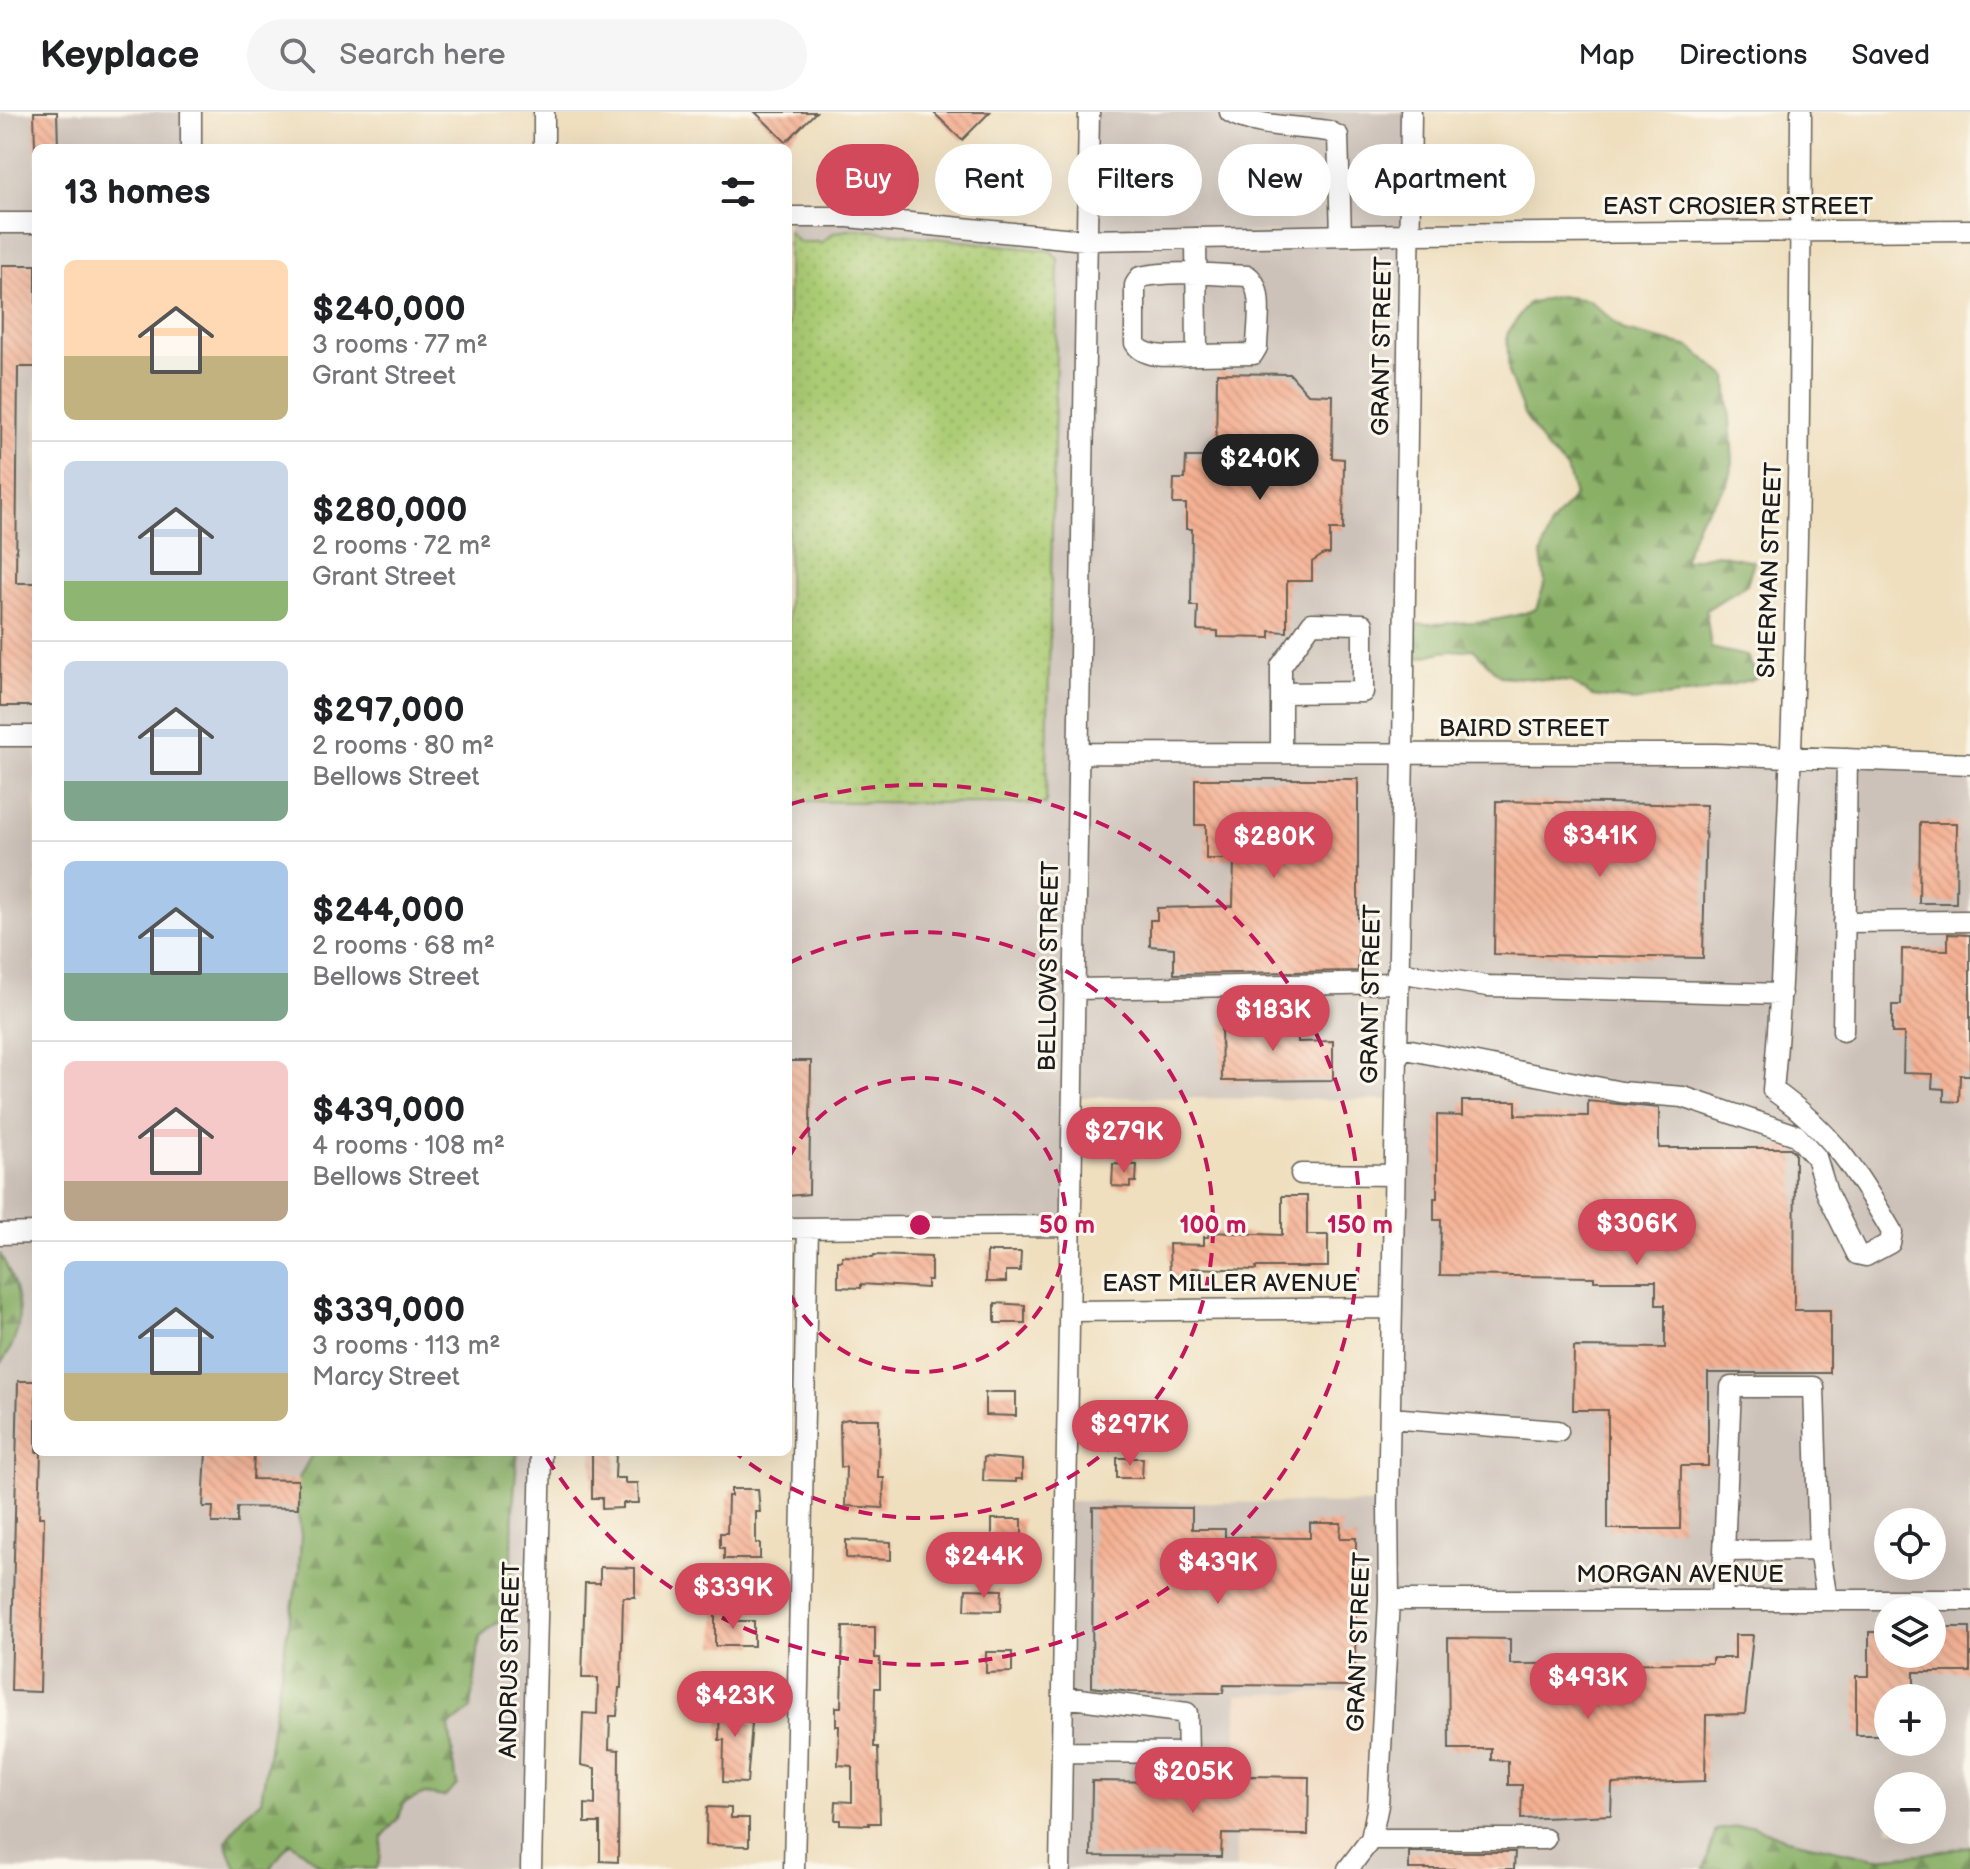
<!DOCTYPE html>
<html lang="en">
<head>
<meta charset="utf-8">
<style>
	body { margin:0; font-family:"Balsamiq Sans",sans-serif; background:#f6f6f6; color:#202124; height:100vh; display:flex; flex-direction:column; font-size:30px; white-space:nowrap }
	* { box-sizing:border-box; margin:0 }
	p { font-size:26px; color:#757577 }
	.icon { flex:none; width:44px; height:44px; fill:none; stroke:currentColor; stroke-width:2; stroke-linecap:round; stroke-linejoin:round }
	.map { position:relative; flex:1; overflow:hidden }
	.sheet { position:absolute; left:32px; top:32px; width:760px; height:1312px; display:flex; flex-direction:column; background:#fff; border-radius:12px; box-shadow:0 8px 32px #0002 }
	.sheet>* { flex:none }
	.guide { position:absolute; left:816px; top:32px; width:760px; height:72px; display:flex; gap:16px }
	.tools { position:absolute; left:1874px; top:1396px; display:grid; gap:16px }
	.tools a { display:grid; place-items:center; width:72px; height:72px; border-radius:50%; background:#fff; box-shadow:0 8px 32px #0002; font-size:40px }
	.price { position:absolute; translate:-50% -68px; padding:0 18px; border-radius:28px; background:#d1495b; color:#fff; font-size:26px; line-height:52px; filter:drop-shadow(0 2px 4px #0008) }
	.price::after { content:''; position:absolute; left:50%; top:48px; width:24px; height:18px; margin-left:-12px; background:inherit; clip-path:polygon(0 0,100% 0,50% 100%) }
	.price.selected { background:#222; color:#fff }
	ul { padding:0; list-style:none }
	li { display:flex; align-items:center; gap:24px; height:200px; padding:0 32px }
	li+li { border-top:2px solid #e0e0e0 }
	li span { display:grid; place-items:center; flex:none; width:224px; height:160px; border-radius:12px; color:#555 }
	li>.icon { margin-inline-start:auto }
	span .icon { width:96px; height:96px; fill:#fffc; stroke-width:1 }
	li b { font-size:34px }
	h2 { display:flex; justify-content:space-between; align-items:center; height:96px; padding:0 32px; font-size:34px }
	.chip { padding:0 28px; border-radius:36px; background:#fff; box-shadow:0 8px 32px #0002; font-size:28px; line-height:72px }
	.chip.selected { background:#d1495b; color:#fff }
	header { display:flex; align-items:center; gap:48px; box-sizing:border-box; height:112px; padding:0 40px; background:#fff; border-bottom:2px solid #e0e0e0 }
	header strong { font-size:38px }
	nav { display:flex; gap:44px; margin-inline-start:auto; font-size:28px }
	.search { width:560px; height:72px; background:#f6f6f6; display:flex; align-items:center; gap:20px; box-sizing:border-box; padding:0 28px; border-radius:44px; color:#757577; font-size:30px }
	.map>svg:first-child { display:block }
</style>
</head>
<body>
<header>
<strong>Keyplace</strong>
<div class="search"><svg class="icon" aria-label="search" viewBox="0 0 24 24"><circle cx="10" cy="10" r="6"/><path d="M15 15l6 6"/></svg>Search here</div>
<nav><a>Map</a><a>Directions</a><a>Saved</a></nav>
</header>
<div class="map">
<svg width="1970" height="1757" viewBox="0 0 1970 1757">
	<defs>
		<pattern id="grass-dots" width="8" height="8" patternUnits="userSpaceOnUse" patternTransform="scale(2)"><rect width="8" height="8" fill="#accc74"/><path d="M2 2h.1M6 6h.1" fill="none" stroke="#93af64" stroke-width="1.8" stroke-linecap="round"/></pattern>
		<pattern id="forest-firs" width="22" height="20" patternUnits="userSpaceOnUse" patternTransform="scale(2)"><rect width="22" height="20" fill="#89b066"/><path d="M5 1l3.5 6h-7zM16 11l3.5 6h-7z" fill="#6f8e53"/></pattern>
		<pattern id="building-back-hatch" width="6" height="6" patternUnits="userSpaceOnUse" patternTransform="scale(2)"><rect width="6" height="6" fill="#f4b093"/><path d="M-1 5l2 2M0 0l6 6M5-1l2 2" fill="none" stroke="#d1977e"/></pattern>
	</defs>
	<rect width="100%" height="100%" fill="#fbf7ec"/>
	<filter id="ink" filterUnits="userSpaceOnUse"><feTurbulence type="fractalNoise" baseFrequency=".0125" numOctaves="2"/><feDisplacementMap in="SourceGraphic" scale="16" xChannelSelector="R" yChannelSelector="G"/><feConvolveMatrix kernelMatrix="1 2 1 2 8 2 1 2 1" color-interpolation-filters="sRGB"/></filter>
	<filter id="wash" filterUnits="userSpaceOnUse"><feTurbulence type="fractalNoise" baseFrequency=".006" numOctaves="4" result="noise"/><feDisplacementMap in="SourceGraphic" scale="32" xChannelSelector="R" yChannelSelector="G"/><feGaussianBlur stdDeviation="1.8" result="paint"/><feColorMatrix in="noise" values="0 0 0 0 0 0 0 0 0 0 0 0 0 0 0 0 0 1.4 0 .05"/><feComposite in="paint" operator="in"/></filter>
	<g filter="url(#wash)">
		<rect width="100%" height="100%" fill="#efdfbf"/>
		<!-- built -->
		<path fill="#efd6bc" d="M 1384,1578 L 1378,1693 L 1348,1757 L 1236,1757 L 1237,1583 Z"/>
		<!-- industrial -->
		<path fill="#cdc2b9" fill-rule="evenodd" d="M 0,0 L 191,0 L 191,36 L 36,36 L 36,1340 L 541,1340 L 531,1757 L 0,1757 Z
			M 1092,0 L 1408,0 L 1408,118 L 1090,123 Z
			M 788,105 L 1000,121 L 1410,122 L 1403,641 L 1970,652 L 1970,1757 L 1348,1757 L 1371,1727 L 1384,1578 L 1237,1583 L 1236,1757 L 1060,1757 L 1066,1389 L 1388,1392 L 1395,988 L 1074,985 L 1070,1114 L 788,1116 ZM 1888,1410 L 1932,1410 L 1932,1454 L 1888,1454 ZM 1888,1498 L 1932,1498 L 1932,1542 L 1888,1542 ZM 1888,1586 L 1932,1586 L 1932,1630 L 1888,1630 ZM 1888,1674 L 1932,1674 L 1932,1718 L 1888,1718 Z"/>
		<!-- grass -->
		<path fill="url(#grass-dots)" stroke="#647448" stroke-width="2" d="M 857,117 L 1051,139 L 1058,147 L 1046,692 L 788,689 L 788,119 L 798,130 L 822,130 L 835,120 Z"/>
		<!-- forest -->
		<path fill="url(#forest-firs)" stroke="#526641" stroke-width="2" d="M 1559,184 L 1589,188 L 1625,219 L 1690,235 L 1727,265 L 1733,350 L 1727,373 L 1699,408 L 1683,449 L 1717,442 L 1754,449 L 1747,472 L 1706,498 L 1711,536 L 1747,544 L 1758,566 L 1702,580 L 1633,589 L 1592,584 L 1571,570 L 1500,564 L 1473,537 L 1442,540 L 1415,547 L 1418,512 C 1458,511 1498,512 1536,497 L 1545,470 L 1541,443 L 1551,412 L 1575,384 L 1567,357 L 1545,335 L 1524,302 L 1509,263 L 1507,222 L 1528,191 Z
			M 0,1142 C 21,1178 29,1217 0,1252 Z
			M 313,1340 L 518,1340 C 512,1392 510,1445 515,1497 L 480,1524 L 471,1597 L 449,1614 L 457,1673 L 445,1685 L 425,1682 L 405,1690 L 397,1708 L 382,1725 L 380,1749 L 376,1757 L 325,1757 L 290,1730 L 270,1757 L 236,1757 L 226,1730 L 245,1702 L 261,1689 L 287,1521 L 299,1460 L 301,1423 L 297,1396 L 298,1368 Z
			M 1752,1713 L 1782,1726 L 1875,1746 L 1922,1742 L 1970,1734 L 1970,1757 L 1704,1757 L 1716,1718 Z"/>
		<g id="blocks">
			<!-- building -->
			<path fill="url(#building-back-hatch)" d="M 34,0 L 57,0 L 58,36 L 35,36 Z
				M 755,0 L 816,0 L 786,30 Z
				M 933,0 L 990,0 L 962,28 Z
				M 2,153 L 36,153 L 36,255 L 18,255 L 16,471 L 36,471 L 36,594 L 0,594 Z
				M 1217,261 L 1290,262 L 1308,282 L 1333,283 L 1332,346 L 1344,347 L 1343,418 L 1330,418 L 1330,442 L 1324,442 L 1312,450 L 1312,469 L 1287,469 L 1287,520 L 1270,519 L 1270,526 L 1218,525 L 1218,519 L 1197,518 L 1198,494 L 1191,494 L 1192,417 L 1186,417 L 1186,392 L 1173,392 L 1174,367 L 1185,367 L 1186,345 L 1216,345 Z
				M 1195,667 L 1358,667 L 1358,859 L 1174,862 L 1174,836 L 1150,834 L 1150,808 L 1157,808 L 1157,796 L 1233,794 L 1234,747 L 1206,747 L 1206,713 L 1195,713 Z
				M 1496,689 L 1706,693 L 1703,846 L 1494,842 Z
				M 1920,711 L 1957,711 L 1956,791 L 1919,791 Z
				M 1948,822 L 1970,823 L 1970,963 L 1960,963 L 1959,990 L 1944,989 L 1944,977 L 1932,976 L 1933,962 L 1903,961 L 1904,921 L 1892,921 L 1892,893 L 1901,893 L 1902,837 L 1948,838 Z
				M 1297,909 L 1298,930 L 1333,929 L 1333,968 L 1222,969 L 1221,910 Z
				M 788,949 L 811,949 L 809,1082 L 788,1084 Z
				M 1462,989 L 1516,989 L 1516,1003 L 1588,1004 L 1588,989 L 1659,996 L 1659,1036 L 1790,1036 L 1795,1041 L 1794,1198 L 1830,1198 L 1830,1261 L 1708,1261 L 1708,1354 L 1681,1354 L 1680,1417 L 1608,1417 L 1608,1298 L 1573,1298 L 1574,1235 L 1665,1236 L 1665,1193 L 1656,1193 L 1656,1169 L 1594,1169 L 1594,1165 L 1440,1163 L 1441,1108 L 1434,1108 L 1434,1086 L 1437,1086 L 1437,1003 L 1462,1004 Z
				M 1113,1052 L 1137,1053 L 1136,1070 L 1130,1070 L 1130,1075 L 1112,1074 Z
				M 1282,1084 L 1307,1084 L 1307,1123 L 1328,1123 L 1328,1155 L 1256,1155 L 1256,1158 L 1192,1156 L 1190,1166 L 1170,1165 L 1169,1132 L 1204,1133 L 1204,1125 L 1208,1125 L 1209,1120 L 1282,1123 Z
				M 987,1140 L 1021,1140 L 1020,1159 L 1006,1159 L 1006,1170 L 986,1170 Z
				M 874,1143 L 931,1145 L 931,1168 L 927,1168 L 927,1176 L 861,1172 L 861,1176 L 838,1175 L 838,1149 L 842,1149 L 842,1144 L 873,1145 Z
				M 995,1191 L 1025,1193 L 1025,1211 L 995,1211 Z
				M 18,1269 L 36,1269 L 36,1340 L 41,1340 L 39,1405 L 44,1405 L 40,1580 L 11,1579 Z
				M 993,1280 L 1016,1280 L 1016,1304 L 985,1303 L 985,1281 Z
				M 848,1307 L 879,1307 L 878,1366 L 884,1366 L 883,1396 L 845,1394 L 846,1355 L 841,1355 L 840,1309 Z
				M 206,1340 L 254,1340 L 253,1367 L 298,1368 L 298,1396 L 237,1395 L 237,1411 L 212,1411 L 213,1395 L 203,1395 Z
				M 592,1340 L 616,1340 L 615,1366 L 625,1366 L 625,1371 L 638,1371 L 639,1391 L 623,1391 L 623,1396 L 602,1397 L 602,1386 L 592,1386 Z
				M 984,1345 L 1022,1348 L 1022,1367 L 1016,1367 L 1016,1370 L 983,1369 Z
				M 1117,1346 L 1143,1346 L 1142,1366 L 1117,1366 Z
				M 731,1377 L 758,1377 L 760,1400 L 756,1400 L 756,1431 L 760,1431 L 760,1447 L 724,1447 L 724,1436 L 720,1436 L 720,1421 L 727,1421 L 728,1384 L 731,1384 Z
				M 1093,1395 L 1192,1396 L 1192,1417 L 1225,1417 L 1225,1425 L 1310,1426 L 1310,1411 L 1341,1411 L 1340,1426 L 1356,1426 L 1355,1574 L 1224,1573 L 1223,1581 L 1130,1580 L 1092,1575 Z
				M 992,1407 L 1022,1407 L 1022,1430 L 1015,1430 L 1015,1441 L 992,1441 Z
				M 846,1428 L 891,1430 L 891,1448 L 846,1446 Z
				M 600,1455 L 635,1456 L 635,1485 L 623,1485 L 621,1576 L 619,1576 L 617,1604 L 610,1604 L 609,1637 L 619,1638 L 618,1750 L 600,1749 L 600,1711 L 585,1711 L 585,1692 L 595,1693 L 595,1656 L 581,1653 L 583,1601 L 597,1602 L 598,1566 L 582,1566 L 585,1471 L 600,1471 Z
				M 966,1477 L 1002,1478 L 1001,1499 L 965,1498 Z
				M 715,1500 L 738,1500 L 738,1509 L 754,1509 L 754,1534 L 715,1534 Z
				M 843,1515 L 875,1515 L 875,1546 L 880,1546 L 880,1576 L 875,1576 L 874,1635 L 878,1635 L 880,1711 L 869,1711 L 869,1713 L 840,1712 L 840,1708 L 835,1708 L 836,1689 L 852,1690 L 852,1654 L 838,1653 L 839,1614 L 836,1614 L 836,1595 L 841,1595 Z
				M 1939,1515 L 1970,1515 L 1970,1560 L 1914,1560 L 1914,1586 L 1888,1586 L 1888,1623 L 1856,1623 L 1856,1564 L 1869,1564 L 1869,1520 L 1888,1520 L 1888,1542 L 1939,1542 Z
				M 1735,1523 L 1753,1523 L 1745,1602 L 1706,1603 L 1705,1669 L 1612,1672 L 1611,1703 L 1521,1707 L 1522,1673 L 1508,1673 L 1508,1649 L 1491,1648 L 1491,1637 L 1449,1637 L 1448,1526 L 1510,1527 L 1510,1552 L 1712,1551 L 1712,1546 L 1735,1546 Z
				M 986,1540 L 1012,1540 L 1012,1560 L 986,1561 Z
				M 720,1587 L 750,1588 L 749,1611 L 752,1611 L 747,1671 L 723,1670 L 724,1628 L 719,1628 Z
				M 1246,1664 L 1309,1665 L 1308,1723 L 1222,1722 L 1221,1745 L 1091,1744 L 1092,1669 L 1246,1671 Z
				M 707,1695 L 731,1696 L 731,1706 L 749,1706 L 749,1734 L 706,1733 Z
				M 1409,1740 L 1515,1740 L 1514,1757 L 1409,1757 Z"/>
		</g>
	</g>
	<g filter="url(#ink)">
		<use href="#blocks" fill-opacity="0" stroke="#666055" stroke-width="2"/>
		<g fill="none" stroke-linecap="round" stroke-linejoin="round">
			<!-- minor casing -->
			<g stroke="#666055" stroke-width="23">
				<path id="minor" d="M 1230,0 C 1250,14 1302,15 1328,19 L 1338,24 L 1341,123
					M 191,36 L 191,0
					M 544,36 L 544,0
					M 788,105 L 848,105 L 1085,128 L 1410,122 L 1970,118
					M 0,111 L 36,111
					M 1196,126 L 1197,243 C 1179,243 1145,249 1135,231 L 1135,173 L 1140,165 C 1174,158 1214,163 1248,164 C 1265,177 1257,215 1257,235 L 1253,242 L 1197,243
					M 0,624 L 36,624
					M 1078,641 L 1716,642 L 1970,652
					M 1281,641 L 1281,554 L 1312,511 L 1363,512 L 1363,580 L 1281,581
					M 1844,810 L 1970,809
					M 1397,860 L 1488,874 L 1781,882
					M 1075,877 L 1397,871
					M 1843,919 L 1847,647
					M 1396,935 L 1621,980 L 1683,985 L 1796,1023 L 1816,1045 L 1827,1081 L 1857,1142 L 1866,1144 L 1890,1131 L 1892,1120 C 1856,1058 1833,1021 1773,978 C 1782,888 1784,797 1788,707 C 1799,471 1800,236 1801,0
					M 1301,1062 L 1394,1063
					M 788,1116 L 1070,1114
					M 0,1122 L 36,1121
					M 1070,1199 L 1392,1196
					M 1390,1306 L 1558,1319
					M 1724,1439 L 1819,1438
					M 1389,1488 L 1970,1488
					M 1722,1488 L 1731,1275 L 1814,1275 L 1819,1438 L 1827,1488
					M 1062,1640 L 1188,1641 L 1187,1601 L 1064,1585
					M 1371,1727 L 1545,1727
					M 531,1757 L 541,1340
					M 794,1757 L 808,1116
					M 1060,1757 L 1089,0
					M 1348,1757 L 1371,1727 L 1378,1693 L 1389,1488 L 1388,1393 L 1403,641 L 1411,0"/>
			</g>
			<!-- minor -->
			<use href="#minor" stroke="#fff" stroke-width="20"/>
		</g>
	</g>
	<!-- distance rings -->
	<g fill="none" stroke="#c2185b" stroke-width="4" stroke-dasharray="14 10">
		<path d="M788 1047A147 147 0 1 1 788 1179"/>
		<path d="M789 851A293 293 0 1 1 736 1341"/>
		<path d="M791 692A440 440 0 1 1 545 1343"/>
	</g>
	<g text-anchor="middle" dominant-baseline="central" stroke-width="6" stroke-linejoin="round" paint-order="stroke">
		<!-- street labels -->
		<g font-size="24" fill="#1c1c1c" stroke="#fbf7ec">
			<text x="1738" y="94">EAST CROSIER STREET</text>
			<text transform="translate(1382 234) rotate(-89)">GRANT STREET</text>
			<text transform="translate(1770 458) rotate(-88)">SHERMAN STREET</text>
			<text x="1524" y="616">BAIRD STREET</text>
			<text transform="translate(1049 854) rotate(-89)">BELLOWS STREET</text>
			<text transform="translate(1371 882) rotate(-89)">GRANT STREET</text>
			<text x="1230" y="1171">EAST MILLER AVENUE</text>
			<text x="1680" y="1462">MORGAN AVENUE</text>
			<text transform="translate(1359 1530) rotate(-88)">GRANT STREET</text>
			<text transform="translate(510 1548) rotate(-89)">ANDRUS STREET</text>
		</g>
	</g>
	<circle cx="920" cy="1113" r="12" fill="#c2185b" stroke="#fbf7ec" stroke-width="4"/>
	<g font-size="24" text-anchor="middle" font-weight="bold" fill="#c2185b" stroke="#fbf7ec" stroke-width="6" stroke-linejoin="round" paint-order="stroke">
		<text x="1067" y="1121">50 m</text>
		<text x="1213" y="1121">100 m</text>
		<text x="1360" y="1121">150 m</text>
	</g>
</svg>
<div class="tools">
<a><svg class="icon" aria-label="locate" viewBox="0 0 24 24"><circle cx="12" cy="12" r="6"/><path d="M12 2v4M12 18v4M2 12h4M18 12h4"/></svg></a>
<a><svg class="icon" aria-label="layers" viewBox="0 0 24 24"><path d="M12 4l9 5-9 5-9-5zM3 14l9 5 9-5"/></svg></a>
<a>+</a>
<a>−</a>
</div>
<b class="price selected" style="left:1260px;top:390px">$240K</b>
<b class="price" style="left:1600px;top:767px">$341K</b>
<b class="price" style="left:1274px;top:768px">$280K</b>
<b class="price" style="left:1273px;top:941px">$183K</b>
<b class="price" style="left:1124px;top:1063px">$279K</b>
<b class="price" style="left:1637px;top:1155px">$306K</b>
<b class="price" style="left:1130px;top:1356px">$297K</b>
<b class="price" style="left:984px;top:1488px">$244K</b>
<b class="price" style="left:1218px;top:1494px">$439K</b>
<b class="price" style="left:733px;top:1519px">$339K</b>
<b class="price" style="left:1588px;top:1609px">$493K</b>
<b class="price" style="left:735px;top:1627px">$423K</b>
<b class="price" style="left:1193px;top:1703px">$205K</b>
<div class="guide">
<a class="chip selected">Buy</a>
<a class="chip">Rent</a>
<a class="chip">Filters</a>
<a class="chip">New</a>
<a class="chip">Apartment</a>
</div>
<section class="sheet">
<h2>13 homes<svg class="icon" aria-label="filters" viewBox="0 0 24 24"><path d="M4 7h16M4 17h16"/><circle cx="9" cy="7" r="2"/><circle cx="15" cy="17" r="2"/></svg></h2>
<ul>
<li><span style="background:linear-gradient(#ffd9b3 60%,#c2b280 0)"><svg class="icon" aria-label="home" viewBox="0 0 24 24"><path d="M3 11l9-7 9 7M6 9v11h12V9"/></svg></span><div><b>$240,000</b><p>3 rooms · 77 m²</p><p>Grant Street</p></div></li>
<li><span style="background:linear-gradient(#c9d6e8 75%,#8fb573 0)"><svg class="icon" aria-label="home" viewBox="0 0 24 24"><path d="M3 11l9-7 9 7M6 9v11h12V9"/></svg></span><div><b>$280,000</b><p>2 rooms · 72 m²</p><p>Grant Street</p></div></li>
<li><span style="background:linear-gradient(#c9d6e8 75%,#7fa58c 0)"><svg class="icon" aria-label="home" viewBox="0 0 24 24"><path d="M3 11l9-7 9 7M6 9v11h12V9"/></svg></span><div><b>$297,000</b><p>2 rooms · 80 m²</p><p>Bellows Street</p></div></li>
<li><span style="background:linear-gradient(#a9c7e8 70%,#7fa58c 0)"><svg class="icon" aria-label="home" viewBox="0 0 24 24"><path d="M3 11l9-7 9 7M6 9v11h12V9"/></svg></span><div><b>$244,000</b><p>2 rooms · 68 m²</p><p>Bellows Street</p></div></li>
<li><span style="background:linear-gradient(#f6c9c9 75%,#b9a48a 0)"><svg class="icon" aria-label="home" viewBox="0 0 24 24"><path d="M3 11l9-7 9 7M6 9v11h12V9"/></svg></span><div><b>$439,000</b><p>4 rooms · 108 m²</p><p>Bellows Street</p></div></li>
<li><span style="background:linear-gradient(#a9c7e8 70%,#c2b280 0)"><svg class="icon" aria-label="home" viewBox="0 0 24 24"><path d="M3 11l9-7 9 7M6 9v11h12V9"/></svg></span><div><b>$339,000</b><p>3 rooms · 113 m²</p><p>Marcy Street</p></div></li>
</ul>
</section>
</div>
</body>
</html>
